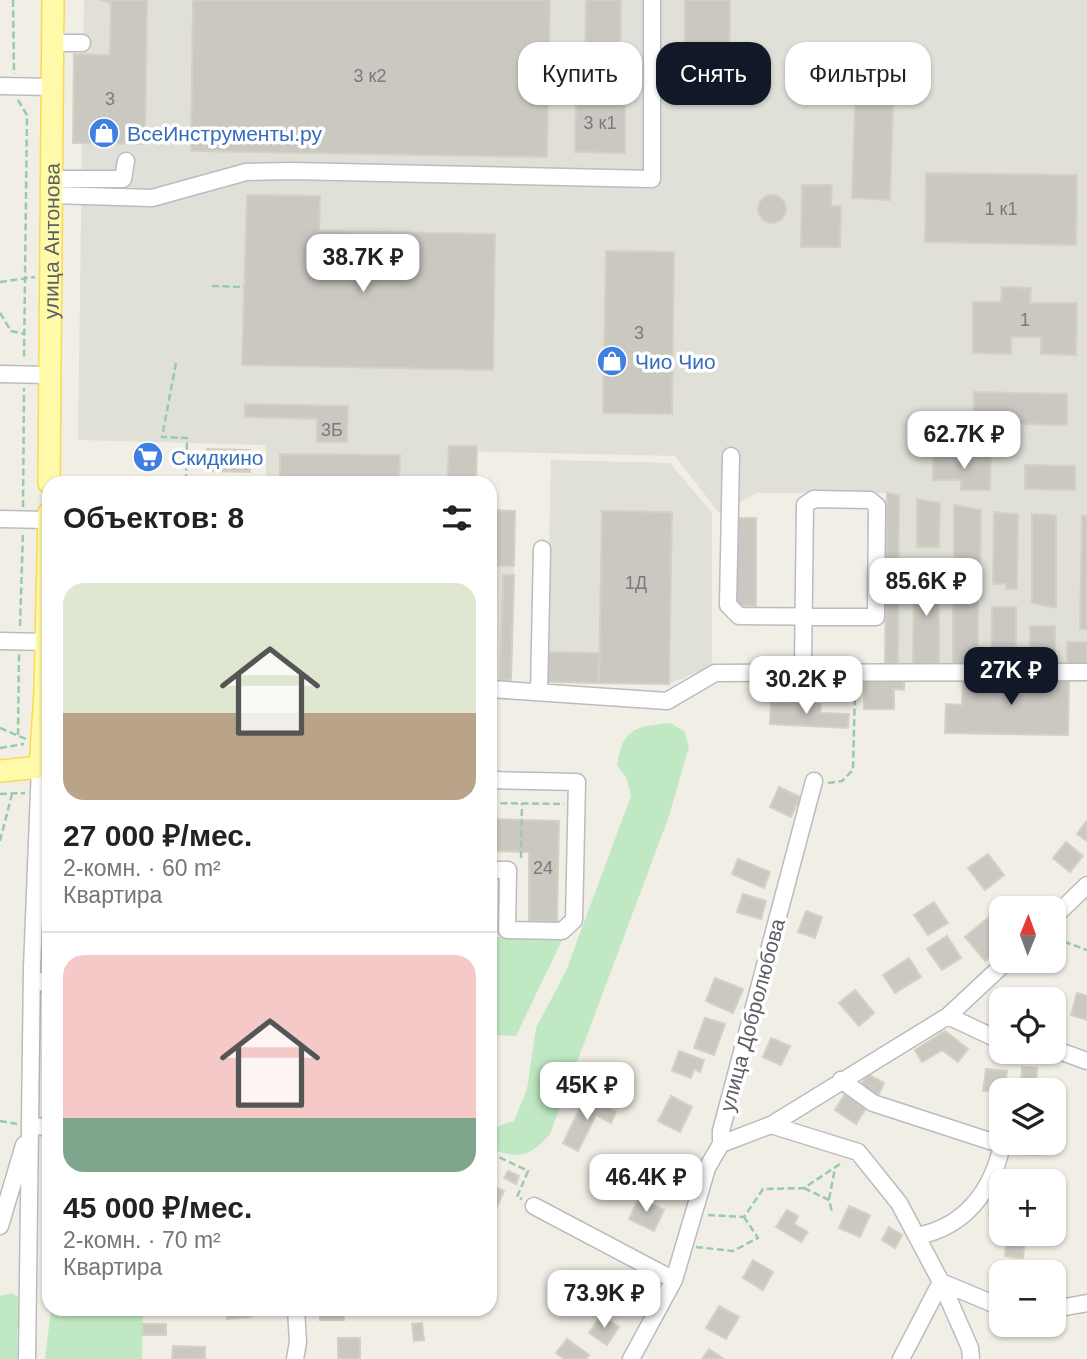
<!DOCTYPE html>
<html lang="ru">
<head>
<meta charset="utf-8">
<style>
	body { margin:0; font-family:Arial,sans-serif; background:#f2f2f2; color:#222; height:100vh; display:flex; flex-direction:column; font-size:26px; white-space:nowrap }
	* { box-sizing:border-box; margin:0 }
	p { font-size:23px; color:#767676 }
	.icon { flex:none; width:38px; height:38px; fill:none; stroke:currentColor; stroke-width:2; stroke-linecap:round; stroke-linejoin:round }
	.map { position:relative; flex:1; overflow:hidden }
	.sheet { position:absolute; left:42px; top:476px; width:455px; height:840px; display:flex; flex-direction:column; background:#fff; border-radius:21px; box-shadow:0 2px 5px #0004 }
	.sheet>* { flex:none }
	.banner { position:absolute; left:518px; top:42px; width:464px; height:63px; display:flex; gap:14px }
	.needle { width:46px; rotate:1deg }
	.tools { position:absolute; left:989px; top:896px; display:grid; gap:14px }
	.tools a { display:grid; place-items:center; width:77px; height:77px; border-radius:14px; background:#fff; box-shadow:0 2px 5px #0004; font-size:35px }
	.price { position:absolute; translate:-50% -60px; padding:0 16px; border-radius:14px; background:#fff; color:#222; font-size:23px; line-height:46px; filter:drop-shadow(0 2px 4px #0008) }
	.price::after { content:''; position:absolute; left:50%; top:42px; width:21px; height:16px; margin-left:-10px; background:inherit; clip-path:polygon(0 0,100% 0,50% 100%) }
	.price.current { background:#111827; color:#fff }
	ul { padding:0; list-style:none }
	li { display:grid; align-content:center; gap:14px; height:371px; padding:0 21px }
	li+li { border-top:2px solid #e0e0e0 }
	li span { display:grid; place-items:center; height:217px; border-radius:21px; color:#555 }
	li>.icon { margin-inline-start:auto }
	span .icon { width:126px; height:126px; fill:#fffc; stroke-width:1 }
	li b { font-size:30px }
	h2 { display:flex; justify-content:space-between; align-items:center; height:84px; padding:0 21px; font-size:30px }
	.chip { padding:0 24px; border-radius:21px; background:#fff; box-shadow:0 2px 5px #0004; font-size:24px; line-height:63px }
	.chip.current { background:#111827; color:#fff }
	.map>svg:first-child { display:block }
</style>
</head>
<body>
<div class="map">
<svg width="1087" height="1359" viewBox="0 0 1087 1359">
	<rect width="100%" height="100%" fill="#f0eee5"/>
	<!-- industrial -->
	<path fill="#e0e0d9" d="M 84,0 L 1087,0 L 1087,665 L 885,664 L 886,493 L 757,493 L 719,513 L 675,456 L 456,451 L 454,483 L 266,483 L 266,445 L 78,440 Z
		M 551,460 L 670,463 L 712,513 L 712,666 L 669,684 L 546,682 Z
		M 490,510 L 515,511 L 511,680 L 490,680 Z"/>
	<!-- green -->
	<path fill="#c0e9c3" d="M 670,723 L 684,731 L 689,747 L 669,816 L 550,1134 C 531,1157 517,1160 490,1148 L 490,1129 L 514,1121 L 527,1089 L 536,1028 L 566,971 L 631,796 L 627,779 L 617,765 C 623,727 636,727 670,723 Z
		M 490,921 L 497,921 L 497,937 L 563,938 L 516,1036 L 490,1035 Z
		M 11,1293 L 23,1299 L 17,1333 L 18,1359 L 0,1359 L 0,1296 Z
		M 51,1309 L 143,1309 L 142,1359 L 45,1359 Z"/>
	<!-- building -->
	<path fill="#cbc8c2" stroke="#d5d1c2" stroke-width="2" d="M 100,0 L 147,0 L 145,144 L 73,143 L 74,54 L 110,55 L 111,3 Z
		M 193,0 L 550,0 L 547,157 L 191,151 Z
		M 586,0 L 621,0 L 620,63 L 585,63 Z
		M 685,0 L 730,0 L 729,98 L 684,98 Z
		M 576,93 L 625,94 L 625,153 L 575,152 Z
		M 855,104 L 893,105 L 890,200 L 852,198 Z
		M 926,173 L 1077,175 L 1076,245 L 925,242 Z
		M 802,185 L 832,185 L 831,206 L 841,206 L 840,247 L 801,247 Z
		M758 209a14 14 0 1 1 28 0a14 14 0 1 1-28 0Z
		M 247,195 L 320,196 L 319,231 L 495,234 L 493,370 L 242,365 Z
		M 606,251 L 674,252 L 672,414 L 603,413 Z
		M 1002,287 L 1031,288 L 1030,303 L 1077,303 L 1076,355 L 1041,354 L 1041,337 L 1011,337 L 1011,354 L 973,353 L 973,302 L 1001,302 Z
		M 974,392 L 1067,394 L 1067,425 L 973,423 Z
		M 245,404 L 348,406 L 347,442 L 317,442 L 317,419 L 245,417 Z
		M 449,446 L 477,446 L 476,483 L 447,483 Z
		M 207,449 L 250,450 L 250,472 L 207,471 Z
		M 280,454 L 400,455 L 399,483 L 280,483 Z
		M 933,455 L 991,456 L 990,490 L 961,490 L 961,480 L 933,480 Z
		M 1025,465 L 1075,466 L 1075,490 L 1025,489 Z
		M 887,493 L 899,495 L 898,664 L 885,664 Z
		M 917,499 L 940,503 L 939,547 L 917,547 Z
		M 954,505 L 981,510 L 980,572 L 954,572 Z
		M 490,510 L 515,511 L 514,566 L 490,566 Z
		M 602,511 L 672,512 L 669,684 L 599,683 Z
		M 994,512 L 1018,514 L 1017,589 L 1006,589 L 1006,584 L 993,584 Z
		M 1032,514 L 1056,515 L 1056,608 L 1032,603 Z
		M 1082,516 L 1087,516 L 1087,629 L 1080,629 Z
		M 738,518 L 756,518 L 756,606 L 735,605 Z
		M 914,572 L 939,572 L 939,664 L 913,664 Z
		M 503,575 L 514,575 L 511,680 L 500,680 Z
		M 953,594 L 978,594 L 978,664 L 953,664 Z
		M 992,607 L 1016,607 L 1016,665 L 991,665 Z
		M 1030,626 L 1055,626 L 1055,665 L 1030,665 Z
		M 1067,642 L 1087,642 L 1087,665 L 1067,665 Z
		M 546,652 L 600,653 L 599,683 L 546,682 Z
		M 963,676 L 1069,678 L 1068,735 L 945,733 L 946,704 L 962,705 Z
		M 864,677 L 904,678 L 904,690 L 894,689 L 894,709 L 864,709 Z
		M 771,702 L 821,704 L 820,713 L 849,714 L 848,728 L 770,724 Z
		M 779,787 L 800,797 L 791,817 L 770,807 Z
		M 490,819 L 559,821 L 557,922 L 529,921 L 529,852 L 490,851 Z
		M 1086,822 L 1087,823 L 1087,841 L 1077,834 Z
		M 1066,842 L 1083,856 L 1070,872 L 1053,858 Z
		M 988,854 L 1004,875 L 985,890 L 968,868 Z
		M 738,859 L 770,872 L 764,888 L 732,874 Z
		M 743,894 L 766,901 L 761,919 L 737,912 Z
		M 934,902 L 948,923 L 928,935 L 914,915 Z
		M 806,911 L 822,917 L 815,938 L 798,932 Z
		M 988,918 L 1001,934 L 1001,948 L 985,961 L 965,937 Z
		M 947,936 L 961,958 L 942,970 L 927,949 Z
		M 909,958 L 921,977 L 895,993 L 883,975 Z
		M 715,978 L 743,989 L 733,1013 L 706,1001 Z
		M 855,990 L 874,1013 L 859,1026 L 839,1003 Z
		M 1014,992 L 1035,999 L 1012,999 Z
		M 1077,993 L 1087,996 L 1087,1020 L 1071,1015 Z
		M 705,1018 L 725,1024 L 714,1055 L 694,1048 Z
		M 945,1031 L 968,1049 L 958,1062 L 942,1050 L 922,1062 L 915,1050 Z
		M 771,1038 L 790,1046 L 781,1065 L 763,1057 Z
		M 679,1051 L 704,1060 L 700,1072 L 694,1069 L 691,1078 L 672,1071 Z
		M 1022,1067 L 1037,1068 L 1036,1086 L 1021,1085 Z
		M 986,1069 L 1007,1071 L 1004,1090 L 983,1091 Z
		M 867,1074 L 884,1083 L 876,1100 L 858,1091 Z
		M 845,1094 L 866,1108 L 856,1124 L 835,1110 Z
		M 586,1096 L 616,1112 L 611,1123 L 596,1115 L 578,1151 L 563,1143 Z
		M 671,1096 L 692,1107 L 680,1132 L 658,1121 Z
		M 997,1123 L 1001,1123 L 1001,1136 L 995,1136 Z
		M 508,1171 L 519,1176 L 516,1184 L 504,1178 Z
		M 1015,1178 L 1038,1179 L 1037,1181 L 1015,1181 Z
		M 490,1185 L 504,1191 L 497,1207 L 490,1204 Z
		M 639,1198 L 664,1210 L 654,1231 L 629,1219 Z
		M 849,1206 L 870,1215 L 860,1237 L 839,1228 Z
		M 1001,1208 L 1001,1230 L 996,1232 L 989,1213 Z
		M 787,1210 L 798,1216 L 794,1224 L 808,1232 L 801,1242 L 776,1227 Z
		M 889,1227 L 902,1235 L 895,1248 L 882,1240 Z
		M 1007,1234 L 1025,1234 L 1023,1258 L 1005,1256 Z
		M 753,1260 L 773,1272 L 763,1290 L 743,1278 Z
		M 1044,1269 L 1057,1270 L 1057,1277 L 1054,1277 L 1054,1272 L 1044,1272 Z
		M 618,1289 L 633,1300 L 624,1312 L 608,1301 Z
		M 719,1306 L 739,1317 L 726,1339 L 706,1328 Z
		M 226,1309 L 250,1309 L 251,1317 L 227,1319 Z
		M 320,1309 L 343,1309 L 344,1320 L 320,1320 Z
		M 428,1309 L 447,1309 L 444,1315 Z
		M 601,1315 L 619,1327 L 607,1345 L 589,1333 Z
		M 422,1323 L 424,1340 L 414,1341 L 412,1324 Z
		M 143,1324 L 166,1324 L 166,1335 L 143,1335 Z
		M 338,1338 L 360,1338 L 360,1359 L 338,1359 Z
		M 567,1339 L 589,1355 L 586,1359 L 565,1359 L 556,1353 Z
		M 173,1346 L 205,1347 L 205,1359 L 172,1359 Z
		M 709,1349 L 724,1359 L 702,1359 Z"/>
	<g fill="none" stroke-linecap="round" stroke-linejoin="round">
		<!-- minor casing -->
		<g stroke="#b9bcc1" stroke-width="19">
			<path id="minor" d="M 52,43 L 82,43
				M 0,86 L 52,87
				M 52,179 L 123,179 L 126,161
				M 52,195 L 152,198 L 246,172 L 292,171 L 652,179 L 652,0
				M 0,374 L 49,375
				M 731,456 L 728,605 L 739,616 L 876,617 L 877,506 L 870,500 L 814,499 L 805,505 L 803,664 L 802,672
				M 0,519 L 49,520
				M 0,641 L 47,642
				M 490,689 L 667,701 L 715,673 L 1087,672
				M 539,692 L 542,549
				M 490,780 L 577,782 L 574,920 L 562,931 L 507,930 L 508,870 L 490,870
				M 1054,917 L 1087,885
				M 32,978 L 49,985
				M 948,1016 L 1001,1041
				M 1034,1052 L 1062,1052 L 1087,1061
				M 841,1080 L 873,1103 L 1002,1145 L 1039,1146
				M 771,1125 L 858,1152 L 899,1203 L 941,1282 L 970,1348 L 971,1359
				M 30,1126 L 49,1127
				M 721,1144 L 771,1125 L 948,1016 L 1007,961
				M 534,1206 L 674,1280
				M 0,1226 L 24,1145
				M 917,1236 C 965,1227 992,1191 1002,1145
				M 1054,1309 L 1087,1303
				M 27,1359 L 32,968 L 40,767 L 49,768
				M 295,1359 L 298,1342 L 296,1309
				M 631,1359 L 674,1280 L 707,1168 L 721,1144 L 721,1131 L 814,781
				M 901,1359 L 941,1282 L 1001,1307"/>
		</g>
		<!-- major casing -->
		<g stroke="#fada53" stroke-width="24">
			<g id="major">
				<path id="s1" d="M 49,483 L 53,0"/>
				<path d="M 0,771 L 40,767 L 45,692 L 49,513"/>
			</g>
		</g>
		<!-- path -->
		<path stroke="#98cbab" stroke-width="2.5" stroke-dasharray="7 3.5" stroke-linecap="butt" d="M 13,0 L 14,74
			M 18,100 L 27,115 L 24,360
			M 0,282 L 35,277
			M 212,286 L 244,287
			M 0,313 L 11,331 L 25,334
			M 176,363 L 162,437 L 187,438 L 186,483
			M 23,507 L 24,388
			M 20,626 L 23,532
			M 0,728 L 26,739
			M 18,735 L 19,654
			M 0,748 L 24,744
			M 828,783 L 842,781 L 853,770 L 855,688
			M 0,794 L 25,793
			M 490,803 L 564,804
			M 0,841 L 12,794
			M 521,858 L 522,803
			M 1054,938 L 1087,950
			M 0,1121 L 17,1124
			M 490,1153 L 528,1171 L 517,1197 L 522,1199
			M 804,1188 L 829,1200 L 832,1212
			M 829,1199 L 835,1168
			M 708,1215 L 744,1217 L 763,1189 L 804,1188 L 843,1162
			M 696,1247 L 733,1251 L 758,1238 L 744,1217"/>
		<!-- minor -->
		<use href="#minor" stroke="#fff" stroke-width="16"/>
		<!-- major -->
		<use href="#major" stroke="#fff9aa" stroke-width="21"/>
	</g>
	<!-- icons -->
	<defs>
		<g id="shop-disc" transform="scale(1.575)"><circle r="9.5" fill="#3f7fe0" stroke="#fff"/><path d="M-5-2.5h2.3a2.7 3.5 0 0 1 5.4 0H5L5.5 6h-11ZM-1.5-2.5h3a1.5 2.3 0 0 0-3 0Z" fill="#fff"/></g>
		<g id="supermarket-disc" transform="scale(1.575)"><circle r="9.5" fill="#3f7fe0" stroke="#fff"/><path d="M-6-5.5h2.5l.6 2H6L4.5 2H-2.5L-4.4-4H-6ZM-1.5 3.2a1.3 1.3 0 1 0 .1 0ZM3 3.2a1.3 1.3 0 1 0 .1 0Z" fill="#fff"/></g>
	</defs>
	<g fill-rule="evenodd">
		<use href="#shop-disc" x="104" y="133"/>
		<use href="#shop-disc" x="612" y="361"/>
		<use href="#supermarket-disc" x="148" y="457"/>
	</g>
	<g text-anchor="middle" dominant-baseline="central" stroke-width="7" stroke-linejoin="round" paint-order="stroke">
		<!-- number labels -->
		<g font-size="18" fill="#787a7d">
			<text x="370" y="76">3 к2</text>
			<text x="110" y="99">3</text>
			<text x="600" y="123">3 к1</text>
			<text x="1001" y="209">1 к1</text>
			<text x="1025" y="320">1</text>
			<text x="639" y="333">3</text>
			<text x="332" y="430">3Б</text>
			<text x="636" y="583">1Д</text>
			<text x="543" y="868">24</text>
		</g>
		<!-- shop labels -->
		<g font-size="21" fill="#366cbe" stroke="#fff" text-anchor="start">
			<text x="127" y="133">ВсеИнструменты.ру</text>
			<text x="635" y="361">Чио Чио</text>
			<text x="171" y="457">Скидкино</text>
		</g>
		<!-- street labels -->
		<g font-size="21" fill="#5c6066" stroke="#fff">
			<text stroke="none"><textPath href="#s1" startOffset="242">улица Антонова</textPath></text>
			<text transform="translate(752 1015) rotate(-75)">улица Добролюбова</text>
		</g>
	</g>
</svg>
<div class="tools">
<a><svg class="needle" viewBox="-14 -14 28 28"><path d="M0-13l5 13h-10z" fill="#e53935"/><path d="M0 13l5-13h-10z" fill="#767676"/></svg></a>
<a><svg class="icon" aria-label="locate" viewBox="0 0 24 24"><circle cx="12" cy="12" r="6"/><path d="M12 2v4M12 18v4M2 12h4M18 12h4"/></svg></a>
<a><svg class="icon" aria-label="layers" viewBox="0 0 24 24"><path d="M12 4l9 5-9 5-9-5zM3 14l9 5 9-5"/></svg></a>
<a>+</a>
<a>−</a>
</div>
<b class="price" style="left:363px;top:294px">38.7K ₽</b>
<b class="price" style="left:964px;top:471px">62.7K ₽</b>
<b class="price" style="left:926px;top:618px">85.6K ₽</b>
<b class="price current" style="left:1011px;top:707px">27K ₽</b>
<b class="price" style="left:806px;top:716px">30.2K ₽</b>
<b class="price" style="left:587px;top:1122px">45K ₽</b>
<b class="price" style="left:646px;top:1214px">46.4K ₽</b>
<b class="price" style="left:604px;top:1330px">73.9K ₽</b>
<div class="banner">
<a class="chip">Купить</a>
<a class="chip current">Снять</a>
<a class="chip">Фильтры</a>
</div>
<section class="sheet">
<h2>Объектов: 8<svg class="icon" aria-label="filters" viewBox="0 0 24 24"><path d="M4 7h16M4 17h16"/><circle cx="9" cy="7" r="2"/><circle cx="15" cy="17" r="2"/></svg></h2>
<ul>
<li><span style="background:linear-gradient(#dfe7d0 60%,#b9a48a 0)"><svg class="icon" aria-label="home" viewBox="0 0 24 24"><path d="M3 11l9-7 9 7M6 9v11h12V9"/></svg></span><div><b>27 000 ₽/мес.</b><p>2-комн. · 60 m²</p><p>Квартира</p></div></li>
<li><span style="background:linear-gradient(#f6c9c9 75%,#7fa58c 0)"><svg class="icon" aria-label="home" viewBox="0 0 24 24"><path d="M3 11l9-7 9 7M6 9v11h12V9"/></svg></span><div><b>45 000 ₽/мес.</b><p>2-комн. · 70 m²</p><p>Квартира</p></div></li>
</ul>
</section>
</div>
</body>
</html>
